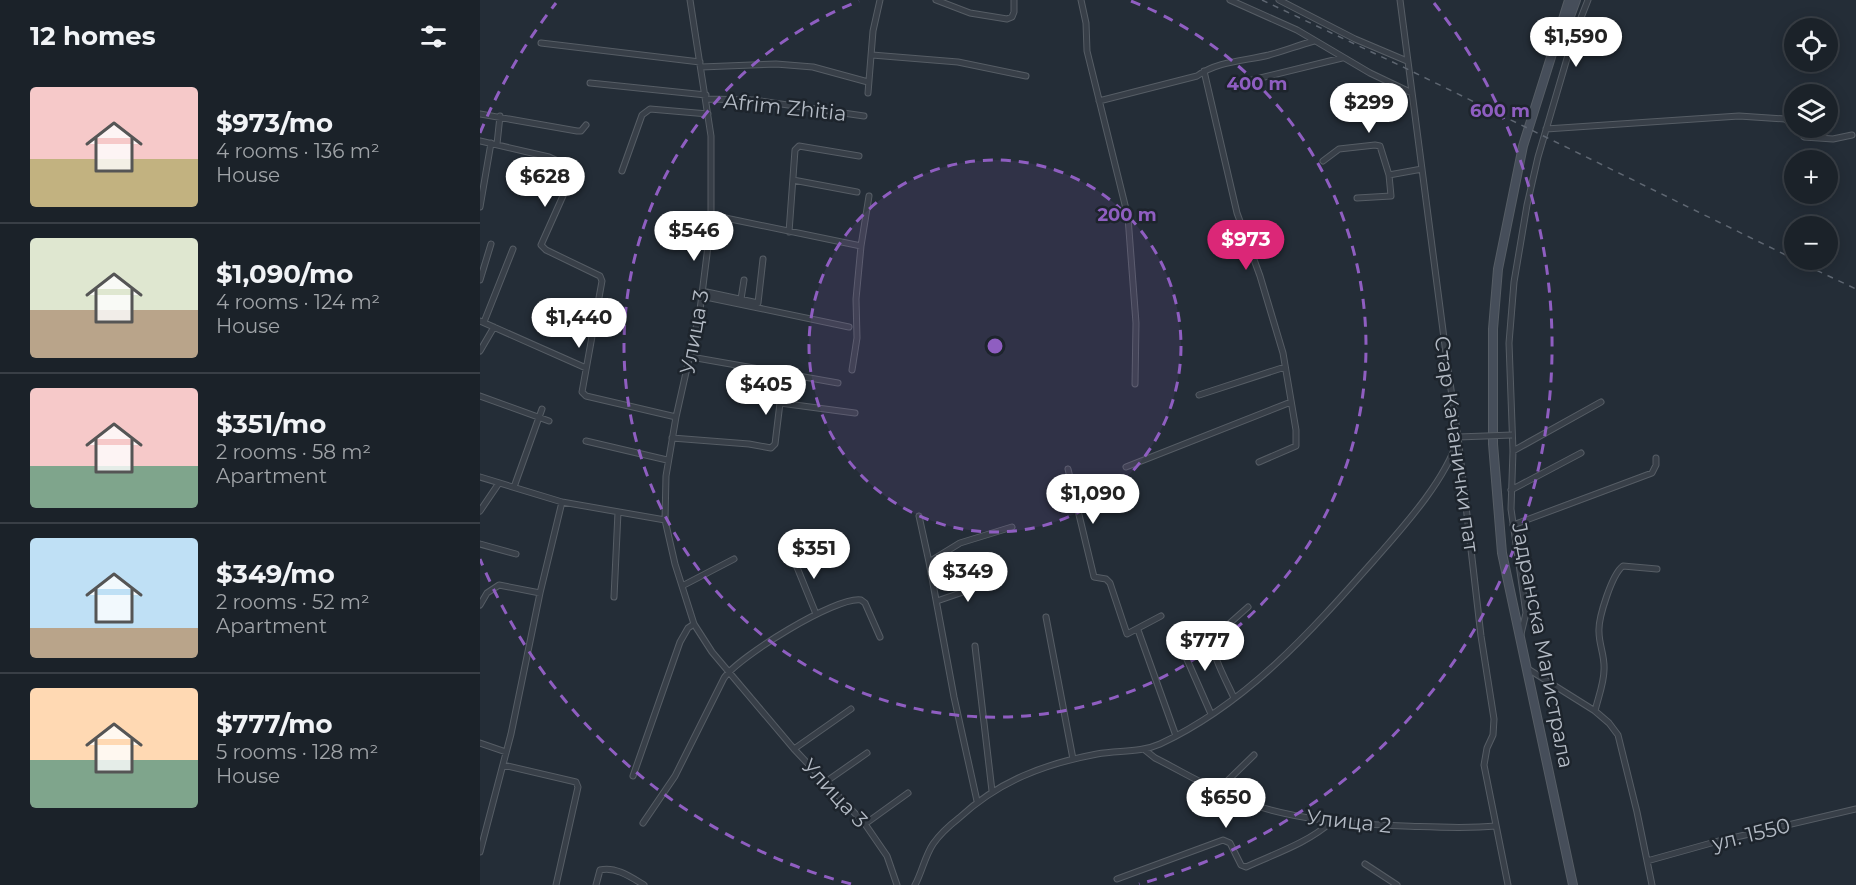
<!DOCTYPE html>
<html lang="en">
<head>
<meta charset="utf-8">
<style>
	body { margin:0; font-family:Montserrat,sans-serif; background:#242a31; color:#f1f3f6; height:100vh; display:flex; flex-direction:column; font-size:22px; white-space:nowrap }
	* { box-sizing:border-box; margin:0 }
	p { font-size:20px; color:#a0a4a8 }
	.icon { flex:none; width:33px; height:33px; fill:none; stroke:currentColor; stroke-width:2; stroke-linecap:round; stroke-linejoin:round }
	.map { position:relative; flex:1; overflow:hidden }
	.drawer { display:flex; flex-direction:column; background:#1b2229; width:480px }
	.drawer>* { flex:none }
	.buttons { position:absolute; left:1304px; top:18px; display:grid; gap:12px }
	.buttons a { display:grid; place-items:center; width:54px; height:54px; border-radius:50%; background:#1b2229; box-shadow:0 3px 15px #0003,0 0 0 2px #393f46; font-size:30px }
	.price { position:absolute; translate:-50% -51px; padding:0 14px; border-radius:21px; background:#fff; color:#222; font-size:20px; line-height:39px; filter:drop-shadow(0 2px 3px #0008) }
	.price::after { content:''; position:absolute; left:50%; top:36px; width:18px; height:14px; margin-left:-9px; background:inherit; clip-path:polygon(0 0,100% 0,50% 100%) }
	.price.on { background:#db2777; color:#fff }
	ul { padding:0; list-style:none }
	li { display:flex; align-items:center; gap:18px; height:150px; padding:0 30px }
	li+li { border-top:2px solid #393f46 }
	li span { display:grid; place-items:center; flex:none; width:168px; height:120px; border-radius:6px; color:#555 }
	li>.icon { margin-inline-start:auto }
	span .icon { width:72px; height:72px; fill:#fffc; stroke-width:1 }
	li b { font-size:26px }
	h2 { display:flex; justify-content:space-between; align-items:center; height:72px; padding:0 30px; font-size:26px }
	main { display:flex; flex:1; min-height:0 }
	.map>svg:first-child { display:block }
</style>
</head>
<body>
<main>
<section class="drawer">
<h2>12 homes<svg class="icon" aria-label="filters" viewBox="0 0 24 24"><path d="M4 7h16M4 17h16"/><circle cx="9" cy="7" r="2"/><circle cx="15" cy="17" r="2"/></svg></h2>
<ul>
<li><span style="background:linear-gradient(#f6c9c9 60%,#c2b280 0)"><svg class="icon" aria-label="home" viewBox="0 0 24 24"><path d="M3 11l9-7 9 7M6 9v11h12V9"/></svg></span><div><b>$973/mo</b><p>4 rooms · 136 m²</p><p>House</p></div></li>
<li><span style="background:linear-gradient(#dfe7d0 60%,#b9a48a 0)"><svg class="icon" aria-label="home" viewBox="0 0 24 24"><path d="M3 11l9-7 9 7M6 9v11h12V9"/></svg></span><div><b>$1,090/mo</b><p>4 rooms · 124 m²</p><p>House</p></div></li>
<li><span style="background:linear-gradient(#f6c9c9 65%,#7fa58c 0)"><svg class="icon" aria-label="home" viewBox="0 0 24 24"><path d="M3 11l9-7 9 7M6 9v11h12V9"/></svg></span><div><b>$351/mo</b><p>2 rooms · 58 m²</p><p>Apartment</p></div></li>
<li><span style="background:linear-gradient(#bfe0f5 75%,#b9a48a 0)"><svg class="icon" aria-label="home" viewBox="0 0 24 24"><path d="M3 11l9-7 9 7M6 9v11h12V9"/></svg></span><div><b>$349/mo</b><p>2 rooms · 52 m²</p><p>Apartment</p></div></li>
<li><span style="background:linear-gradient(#ffd9b3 60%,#7fa58c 0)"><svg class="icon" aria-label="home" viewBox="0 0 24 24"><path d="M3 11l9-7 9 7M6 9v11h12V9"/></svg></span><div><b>$777/mo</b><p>5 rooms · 128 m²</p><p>House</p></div></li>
</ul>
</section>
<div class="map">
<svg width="1376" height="885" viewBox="0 0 1376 885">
	<rect width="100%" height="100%" fill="#242d37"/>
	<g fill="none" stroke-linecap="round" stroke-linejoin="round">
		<!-- street casing -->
		<g stroke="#565d65" stroke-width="7">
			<path id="street" d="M 210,0 L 231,136 L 231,222 L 220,310 L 196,417 L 186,476 L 185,520 L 195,564 L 214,624 L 232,652 L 314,749 L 385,824 L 407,856 L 417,885
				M 456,0 L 490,13 L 527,19 L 532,17 L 534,12 L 534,0
				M 601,0 L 606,23 L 607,51 L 648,217 L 656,323 L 655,384
				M 750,0 L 817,30 L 890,73 L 932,93
				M 799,0 L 875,39 L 927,61
				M 920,0 L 968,369 L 978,437 L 1001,636 L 1014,719 L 1013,735 L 1007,748 L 1004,765 L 1028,885
				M 61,43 L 220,62
				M 392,55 L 478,62 L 546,76
				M 221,67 L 296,64 L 333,67 L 388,82
				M 724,71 L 757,213 L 780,276 L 803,353 L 816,430 L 816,446 L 779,462
				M 110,83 L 226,95
				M 756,84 L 862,58
				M 388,93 L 393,31 L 400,0
				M 226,99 L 273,100 L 384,116
				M 619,101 L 717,76 C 738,61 764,61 789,55 C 804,51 819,45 834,41
				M 0,114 L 97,131 L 101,131 L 106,125
				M 1316,128 L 1324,137 L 1353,139 L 1372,135
				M 1066,129 L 1259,116 L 1305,119 L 1314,125
				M 0,141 L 69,157 L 95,169 L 61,245 L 66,250 L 120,276 L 122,281 L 102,392 L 106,396 L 196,417
				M 17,144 L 20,116
				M 843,161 L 859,149 L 895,145 L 900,146 L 909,175 L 911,196 L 877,198
				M 142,171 L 162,115 L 170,109 L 228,114
				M 909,175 L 942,169
				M 313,180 L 377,192
				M 0,207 L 11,143
				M 231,215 L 381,246 L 389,196
				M 309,232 L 315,150 L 319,146 L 379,156
				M 0,280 L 11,244
				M 222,291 L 278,303 L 283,259
				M 221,296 L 369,327
				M 261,299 L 264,280
				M 0,321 L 106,368
				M 4,322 L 33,249
				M 0,351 L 14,327
				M 211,357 L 358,383
				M 372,370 L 377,338 L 376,299 L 381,246
				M 719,395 L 805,367
				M 0,396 L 69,421
				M 192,438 L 269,444 L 291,448 L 295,444 L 300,403 L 375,413
				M 106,441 L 187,460
				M 1033,451 L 1121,402
				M 646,467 L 811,402
				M 588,469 L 614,577 L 626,579 L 630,583 L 647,634 L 681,616
				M 0,477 L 82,502 L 185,520
				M 34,487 L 62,409
				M 1031,490 L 1101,453
				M 0,511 L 19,483
				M 439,516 L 449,562
				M 1033,525 L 1172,473 L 1176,465 L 1176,458
				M 0,544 L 36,554
				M 312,555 L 336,614
				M 202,586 L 254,559
				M 134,597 L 138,512
				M 457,601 L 512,582
				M 0,605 L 7,593 L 19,585 L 60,593
				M 566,617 L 593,759
				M 658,630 L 696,736
				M 1041,634 L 1046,613 L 1031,509 L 1033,451 L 1029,343 L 1034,282 L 1047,205 L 1058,157 L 1093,38 L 1108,0
				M 698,639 L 731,714
				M 495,646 L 512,791
				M 1048,669 L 1115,711 L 1129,723 L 1138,735 L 1157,812 L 1172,885
				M 754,698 C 748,684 730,653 733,638 L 768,607
				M 1115,711 C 1118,698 1124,683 1124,670 C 1125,656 1119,645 1119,632 C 1118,618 1132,574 1143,566 L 1177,569
				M 0,743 L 26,752
				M 314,749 L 371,709
				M 665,750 L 675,758 C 703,772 734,791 762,801 C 813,820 869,824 924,826 C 955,827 985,829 1016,826
				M 23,765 L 96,782 L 98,787 L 76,885
				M 153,776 L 200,642 L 208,628 L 214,624
				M 344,783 L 387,753
				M 738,790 L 774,755
				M 497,801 L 474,697 L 449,562 L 480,543 L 532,527
				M 163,823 L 195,776 L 244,678 C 258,657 356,596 381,600 L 385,603 L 400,637
				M 385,824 L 428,793
				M 0,852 L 31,734 L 60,593 L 82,502
				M 1167,861 L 1235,842 L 1376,809
				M 885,864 L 917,885
				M 637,879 L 743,840 L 750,843 L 761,865 L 766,867 C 794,854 828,843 851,822
				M 116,885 L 120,870 C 135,866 151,877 164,885
				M 435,885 C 442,872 445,856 453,844 C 460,834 470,825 479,818 C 519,781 564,764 617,754 C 638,750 660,753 680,744 C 768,703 832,630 896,558 C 924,526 965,481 978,439"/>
		</g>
		<!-- secondary casing -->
		<g stroke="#565d65" stroke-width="10">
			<path id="secondary" d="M 1089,0 L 1043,146 L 1018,269 L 1013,329 L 1013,444 L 1022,553 L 1093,885
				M 1089,19 L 1096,0"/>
		</g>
		<!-- street -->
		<use href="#street" stroke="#383f48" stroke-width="5"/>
		<!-- secondary -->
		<use href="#secondary" stroke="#464e5a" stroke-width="8"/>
		<!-- rail -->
		<path stroke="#5e6671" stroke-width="1.5" stroke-dasharray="6 6" stroke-linecap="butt" d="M 782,0 L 921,66 L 1314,259
			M 1315,260 L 1376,289"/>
		<!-- street-bridge casing -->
		<g stroke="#565d65" stroke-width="7" stroke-linecap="butt">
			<path id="street-bridge" d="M 978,437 L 1032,435"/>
		</g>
		<!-- street-bridge -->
		<use href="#street-bridge" stroke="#383f48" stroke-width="5"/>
	</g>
	<!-- distance rings -->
	<circle cx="515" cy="346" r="186" fill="#8f5ec1" fill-opacity=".12"/>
	<g fill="none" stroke="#8f5ec1" stroke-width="3" stroke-dasharray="10 8">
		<circle cx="515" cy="346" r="186"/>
		<path d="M651 1A371 371 0 1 1 379 1"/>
		<path d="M371 884A557 557 0 0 1 0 559M0 133A557 557 0 0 1 76 3M954 3A557 557 0 0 1 659 884"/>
	</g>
	<g text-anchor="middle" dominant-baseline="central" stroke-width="5" stroke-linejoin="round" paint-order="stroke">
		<!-- street labels -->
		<g font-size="21" fill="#b3bac4" stroke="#1d242c">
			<text transform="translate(305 107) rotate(6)">Afrim Zhitia</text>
			<text transform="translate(214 332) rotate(-80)">Улица 3</text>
			<text transform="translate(977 444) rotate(82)">Стар Качанички пат</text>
			<text transform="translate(1063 645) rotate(79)">Јадранска Магистрала</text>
			<text transform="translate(355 793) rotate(47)">Улица 3</text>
			<text transform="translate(869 821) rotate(6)">Улица 2</text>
			<text transform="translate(1271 834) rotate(-14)">ул. 1550</text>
		</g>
	</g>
	<circle cx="515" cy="346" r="9" fill="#8f5ec1" stroke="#1d242c" stroke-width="3"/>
	<g font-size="18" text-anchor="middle" font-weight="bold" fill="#8f5ec1" stroke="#1d242c" stroke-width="5" stroke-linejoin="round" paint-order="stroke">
		<text x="777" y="90">400 m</text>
		<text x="1020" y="117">600 m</text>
		<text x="647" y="221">200 m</text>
	</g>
</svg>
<div class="buttons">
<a><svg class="icon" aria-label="locate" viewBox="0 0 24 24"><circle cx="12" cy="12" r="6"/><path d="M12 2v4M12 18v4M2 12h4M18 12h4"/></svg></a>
<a><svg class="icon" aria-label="layers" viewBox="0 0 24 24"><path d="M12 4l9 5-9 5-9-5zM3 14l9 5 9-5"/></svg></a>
<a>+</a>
<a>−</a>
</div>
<b class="price" style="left:1096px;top:68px">$1,590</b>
<b class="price" style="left:889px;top:134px">$299</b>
<b class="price" style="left:65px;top:208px">$628</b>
<b class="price" style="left:214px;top:262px">$546</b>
<b class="price on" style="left:766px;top:271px">$973</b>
<b class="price" style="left:99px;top:349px">$1,440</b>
<b class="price" style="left:286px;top:416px">$405</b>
<b class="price" style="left:613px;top:525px">$1,090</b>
<b class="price" style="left:334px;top:580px">$351</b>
<b class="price" style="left:488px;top:603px">$349</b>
<b class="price" style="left:725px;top:672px">$777</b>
<b class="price" style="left:746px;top:829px">$650</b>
</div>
</main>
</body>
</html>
